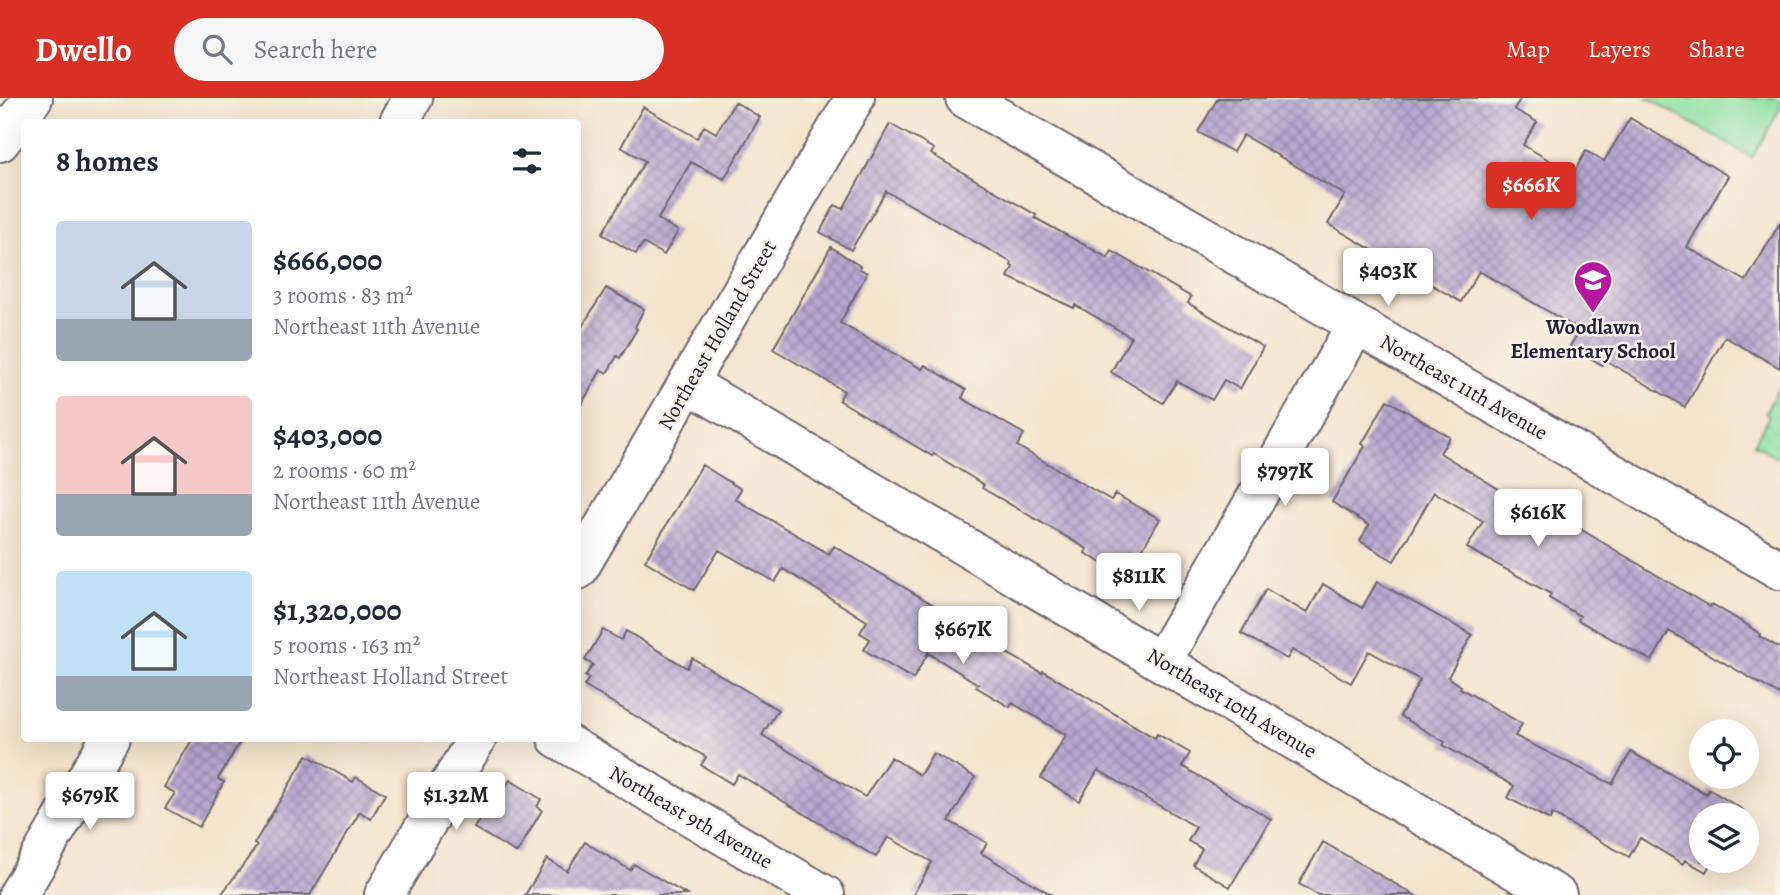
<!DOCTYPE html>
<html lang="en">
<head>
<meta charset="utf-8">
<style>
	body { margin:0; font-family:Alegreya,serif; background:#f6f6f7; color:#1f2937; height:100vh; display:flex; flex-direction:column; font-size:26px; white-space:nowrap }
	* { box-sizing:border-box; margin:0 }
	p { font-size:23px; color:#747a83 }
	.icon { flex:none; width:38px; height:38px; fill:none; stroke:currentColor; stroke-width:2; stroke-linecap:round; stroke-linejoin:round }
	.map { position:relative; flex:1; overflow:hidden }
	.panel { position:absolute; left:21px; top:21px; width:560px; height:623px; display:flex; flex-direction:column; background:#fff; border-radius:7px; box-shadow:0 7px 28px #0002 }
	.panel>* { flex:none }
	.fabs { position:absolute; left:1689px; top:621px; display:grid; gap:14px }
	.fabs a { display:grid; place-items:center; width:70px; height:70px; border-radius:50%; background:#fff; box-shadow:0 7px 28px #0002; font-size:35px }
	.price { position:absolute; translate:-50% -60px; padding:0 16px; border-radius:7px; background:#fff; color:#222; font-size:23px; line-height:46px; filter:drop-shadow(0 2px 4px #0008) }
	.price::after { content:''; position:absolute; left:50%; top:42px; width:21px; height:16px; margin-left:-10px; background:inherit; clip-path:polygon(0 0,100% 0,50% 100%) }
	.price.on { background:#d93025; color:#fff }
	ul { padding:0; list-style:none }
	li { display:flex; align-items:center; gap:21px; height:175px; padding:0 35px }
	li span { display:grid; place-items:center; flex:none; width:196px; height:140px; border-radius:7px; color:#555 }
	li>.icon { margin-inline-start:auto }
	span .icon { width:84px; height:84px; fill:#fffc; stroke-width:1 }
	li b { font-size:30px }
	h2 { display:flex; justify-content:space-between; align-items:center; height:84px; padding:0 35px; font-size:30px }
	header { display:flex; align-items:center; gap:42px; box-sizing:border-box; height:98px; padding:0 35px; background:#d93025; color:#fff }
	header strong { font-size:33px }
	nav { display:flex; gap:38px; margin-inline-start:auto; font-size:24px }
	.search { width:490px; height:63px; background:#f6f6f7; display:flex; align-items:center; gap:18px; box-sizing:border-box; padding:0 24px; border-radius:38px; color:#747a83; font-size:26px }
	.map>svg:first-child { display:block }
</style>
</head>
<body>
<header>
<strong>Dwello</strong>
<div class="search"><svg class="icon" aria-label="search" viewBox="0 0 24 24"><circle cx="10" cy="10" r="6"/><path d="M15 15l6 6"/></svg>Search here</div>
<nav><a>Map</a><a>Layers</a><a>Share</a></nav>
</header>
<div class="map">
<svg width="1780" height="797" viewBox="0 0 1780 797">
	<defs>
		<pattern id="green-dots" width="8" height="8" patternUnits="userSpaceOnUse" patternTransform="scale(1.75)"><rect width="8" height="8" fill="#8ee1a2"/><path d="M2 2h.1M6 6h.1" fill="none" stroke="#7ac18c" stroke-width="1.8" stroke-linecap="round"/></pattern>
		<pattern id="building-cross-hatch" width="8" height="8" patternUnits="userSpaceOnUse" patternTransform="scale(1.75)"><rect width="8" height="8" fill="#b8a8d1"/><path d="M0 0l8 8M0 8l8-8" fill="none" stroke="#9588ab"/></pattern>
	</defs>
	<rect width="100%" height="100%" fill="#f7f3e8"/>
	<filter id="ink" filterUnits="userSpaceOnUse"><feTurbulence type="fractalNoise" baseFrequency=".0143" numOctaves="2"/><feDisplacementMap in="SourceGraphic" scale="14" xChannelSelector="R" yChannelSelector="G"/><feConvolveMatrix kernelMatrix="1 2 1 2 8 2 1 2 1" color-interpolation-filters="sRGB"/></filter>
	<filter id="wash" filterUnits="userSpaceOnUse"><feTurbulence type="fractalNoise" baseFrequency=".00686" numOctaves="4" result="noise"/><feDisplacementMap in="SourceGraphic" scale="28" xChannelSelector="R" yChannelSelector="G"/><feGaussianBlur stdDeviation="1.57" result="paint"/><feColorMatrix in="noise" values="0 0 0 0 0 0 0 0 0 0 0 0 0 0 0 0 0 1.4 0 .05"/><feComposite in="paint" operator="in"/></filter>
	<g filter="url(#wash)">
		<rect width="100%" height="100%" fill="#f4e4cc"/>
		<!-- green -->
		<path fill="url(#green-dots)" stroke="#58826e" stroke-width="2" d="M 1780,288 L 1780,361 L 1754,346 L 1769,318 L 1765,314 Z"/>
		<!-- pitch -->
		<path fill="#8ee1a2" stroke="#58826e" stroke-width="2" d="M 1648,0 L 1777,0 L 1780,2 L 1780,11 L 1752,60 Z"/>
		<g id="blocks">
			<!-- building -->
			<path fill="url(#building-cross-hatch)" d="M 1218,0 L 1521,0 L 1514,11 L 1537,24 L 1523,47 L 1573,76 L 1586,53 L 1604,63 L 1630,20 L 1728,78 L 1687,149 L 1746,183 L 1780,125 L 1780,270 L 1725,239 L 1685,309 L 1605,262 L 1602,267 L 1570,248 L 1580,232 L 1479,173 L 1461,204 L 1328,126 L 1345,97 L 1243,37 L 1233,54 L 1198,34 Z
				M 735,4 L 760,19 L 724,81 L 691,64 L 658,121 L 678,133 L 664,157 L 643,145 L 636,156 L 602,136 L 645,63 L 621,49 L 643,9 L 697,40 L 704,28 L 716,35 Z
				M 890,26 L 934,51 L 931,56 L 1036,117 L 1035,120 L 1108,160 L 1112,153 L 1191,199 L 1188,205 L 1263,249 L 1240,291 L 1224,282 L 1212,302 L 1177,283 L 1163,305 L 1111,274 L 1131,239 L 1075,207 L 1074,210 L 1008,179 L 1013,169 L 1011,168 L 1012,165 L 886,93 L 851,152 L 820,134 L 835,107 L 843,111 Z
				M 831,149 L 860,168 L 860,171 L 867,175 L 840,225 L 922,271 L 925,267 L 966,292 L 962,300 L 1024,336 L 1017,348 L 1111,402 L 1115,396 L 1160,421 L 1126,479 L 1085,455 L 1087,451 L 982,390 L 984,387 L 934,356 L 932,358 L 839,302 L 844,293 L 773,251 Z
				M 606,190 L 644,211 L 635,229 L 637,231 L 620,260 L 617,258 L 607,275 L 601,272 L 578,313 L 578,235 Z
				M 1387,302 L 1450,339 L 1440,355 L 1458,366 L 1515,401 L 1518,396 L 1562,420 L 1710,509 L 1712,506 L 1747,527 L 1760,536 L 1759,538 L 1780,550 L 1780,597 L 1669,533 L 1652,563 L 1578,522 L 1580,518 L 1549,500 L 1551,496 L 1467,450 L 1483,423 L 1434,394 L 1394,463 L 1360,443 L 1369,427 L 1332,404 L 1365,348 L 1362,346 Z
				M 702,367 L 741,391 L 735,401 L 829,456 L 834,448 L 993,542 L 991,546 L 1042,575 L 1043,573 L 1155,640 L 1157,636 L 1190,655 L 1182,668 L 1271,721 L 1230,789 L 1193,767 L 1202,751 L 1188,743 L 1196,729 L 1098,672 L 1079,703 L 1041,680 L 1066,637 L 1012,605 L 1010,609 L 976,589 L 978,586 L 928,555 L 913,581 L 864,552 L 870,541 L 860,535 L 867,523 L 783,471 L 775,484 L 719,452 L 694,492 L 645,463 Z
				M 1377,484 L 1472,537 L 1448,579 L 1461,588 L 1460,590 L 1522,626 L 1515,638 L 1612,686 L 1631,654 L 1707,696 L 1709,691 L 1743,712 L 1740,718 L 1701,718 L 1701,763 L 1712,763 L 1706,774 L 1685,762 L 1683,766 L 1640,740 L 1629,759 L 1552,716 L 1550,722 L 1508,700 L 1514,688 L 1443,647 L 1445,644 L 1400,618 L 1420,582 L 1369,553 L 1351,585 L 1292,552 L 1287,561 L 1241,535 L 1266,491 L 1307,515 L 1323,486 L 1362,510 Z
				M 603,532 L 621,542 L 626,533 L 687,570 L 692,560 L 778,612 L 762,637 L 865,699 L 891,659 L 920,677 L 933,655 L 975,679 L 949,723 L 987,745 L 981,755 L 1052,797 L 913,797 L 932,764 L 888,739 L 876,759 L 738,676 L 732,686 L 701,667 L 706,659 L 584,588 L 589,580 L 585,578 L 593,567 L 585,562 Z
				M 193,640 L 242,640 L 218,681 L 224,684 L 199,729 L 165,710 L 175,695 L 164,689 Z
				M 307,657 L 353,684 L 356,679 L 385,696 L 371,721 L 360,714 L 310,797 L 221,797 L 257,748 L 254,746 Z
				M 510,682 L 541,701 L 537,709 L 542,712 L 517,755 L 474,730 L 500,687 L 505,690 Z
				M 585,744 L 630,772 L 634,766 L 687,797 L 525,797 L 547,761 L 567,773 Z
				M 1323,744 L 1414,797 L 1318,797 L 1299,786 Z"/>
		</g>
	</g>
	<g filter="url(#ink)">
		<use href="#blocks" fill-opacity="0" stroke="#6c666e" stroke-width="2"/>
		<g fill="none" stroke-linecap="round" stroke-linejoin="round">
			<!-- minor casing -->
			<g stroke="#6c666e" stroke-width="42">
				<path id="minor" d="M 965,0 L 1780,472
					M 399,24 L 413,0
					M 689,286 L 1557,797
					M 578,472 L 855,0
					M 1162,563 L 1356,227
					M 557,640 L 825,797
					M 18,797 L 110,640
					M 384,797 L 477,640"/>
			</g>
			<!-- primary casing -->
			<g stroke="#6c666e" stroke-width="42">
				<path id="primary" d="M 0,44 L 33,0"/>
			</g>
			<!-- minor -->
			<use href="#minor" stroke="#fff" stroke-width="38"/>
			<!-- primary -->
			<use href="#primary" stroke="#fff" stroke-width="38"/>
		</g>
	</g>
	<!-- icons -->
	<defs>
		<g id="school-pin" transform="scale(2.0125)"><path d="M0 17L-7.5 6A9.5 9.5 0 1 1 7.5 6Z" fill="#b5179e" stroke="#f7f3e8"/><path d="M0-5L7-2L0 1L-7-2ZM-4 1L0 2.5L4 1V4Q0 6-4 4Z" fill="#fff"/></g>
	</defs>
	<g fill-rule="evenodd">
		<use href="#school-pin" x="1593" y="182"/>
	</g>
	<g text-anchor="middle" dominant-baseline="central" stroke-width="5" stroke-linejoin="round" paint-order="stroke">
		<!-- poi labels -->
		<g font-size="21" font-weight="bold" fill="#22223b" stroke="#f7f3e8">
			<text x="1593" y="229">Woodlawn<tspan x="1593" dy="24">Elementary School</tspan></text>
		</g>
		<!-- street labels -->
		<g font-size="21" fill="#22223b" stroke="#f7f3e8">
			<text transform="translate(717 237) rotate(-60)">Northeast Holland Street</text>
			<text transform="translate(1464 289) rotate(30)">Northeast 11th Avenue</text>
			<text transform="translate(1232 605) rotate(31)">Northeast 10th Avenue</text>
			<text transform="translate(691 719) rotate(30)">Northeast 9th Avenue</text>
		</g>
	</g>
</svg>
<div class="fabs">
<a><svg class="icon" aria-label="locate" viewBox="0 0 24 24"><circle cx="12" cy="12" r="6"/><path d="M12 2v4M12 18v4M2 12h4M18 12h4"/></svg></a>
<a><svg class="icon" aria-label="layers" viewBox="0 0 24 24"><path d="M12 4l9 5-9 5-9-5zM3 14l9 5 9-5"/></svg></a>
</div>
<b class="price on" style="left:1531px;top:124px">$666K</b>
<b class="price" style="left:1388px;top:210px">$403K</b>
<b class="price" style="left:1285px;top:410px">$797K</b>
<b class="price" style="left:1538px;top:451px">$616K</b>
<b class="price" style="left:1139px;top:515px">$811K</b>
<b class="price" style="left:963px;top:568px">$667K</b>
<b class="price" style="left:90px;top:734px">$679K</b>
<b class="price" style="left:456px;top:734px">$1.32M</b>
<section class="panel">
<h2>8 homes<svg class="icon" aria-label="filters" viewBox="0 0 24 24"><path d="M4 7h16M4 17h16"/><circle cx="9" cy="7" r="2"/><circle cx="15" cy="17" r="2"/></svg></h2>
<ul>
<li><span style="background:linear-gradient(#c9d6e8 70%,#9aa5b1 0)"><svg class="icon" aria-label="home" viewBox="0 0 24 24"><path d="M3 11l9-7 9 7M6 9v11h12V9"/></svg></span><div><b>$666,000</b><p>3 rooms · 83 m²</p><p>Northeast 11th Avenue</p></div></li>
<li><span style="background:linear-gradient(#f6c9c9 70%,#9aa5b1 0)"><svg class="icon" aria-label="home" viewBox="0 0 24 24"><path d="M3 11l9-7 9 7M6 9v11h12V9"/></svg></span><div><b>$403,000</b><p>2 rooms · 60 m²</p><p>Northeast 11th Avenue</p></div></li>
<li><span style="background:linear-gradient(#bfe0f5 75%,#9aa5b1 0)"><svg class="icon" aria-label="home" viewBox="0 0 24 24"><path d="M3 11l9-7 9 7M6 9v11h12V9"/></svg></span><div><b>$1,320,000</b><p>5 rooms · 163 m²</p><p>Northeast Holland Street</p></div></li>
</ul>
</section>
</div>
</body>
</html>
